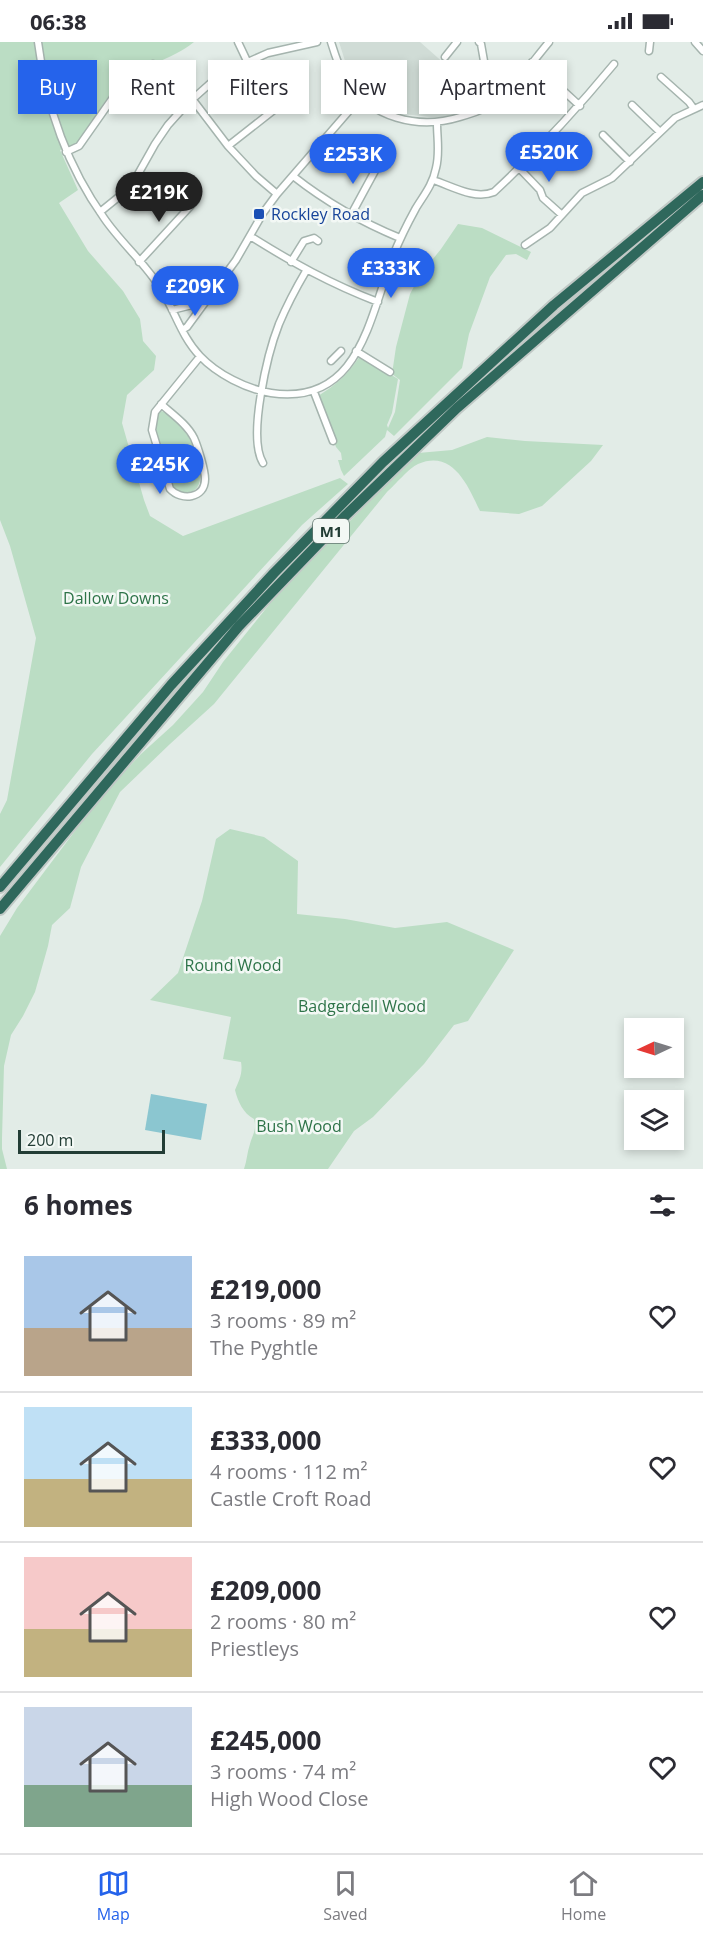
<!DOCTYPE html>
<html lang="en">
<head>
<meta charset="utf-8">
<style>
	body { margin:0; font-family:"Open Sans",sans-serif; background:#f7f7f7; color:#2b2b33; height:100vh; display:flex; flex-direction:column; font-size:22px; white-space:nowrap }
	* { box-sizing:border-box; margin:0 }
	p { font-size:20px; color:#7c7c81 }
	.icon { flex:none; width:33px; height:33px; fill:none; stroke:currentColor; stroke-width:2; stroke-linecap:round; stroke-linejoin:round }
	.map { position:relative; height:1127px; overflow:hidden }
	.details { display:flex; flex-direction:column; background:#fff; flex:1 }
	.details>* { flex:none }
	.guide { position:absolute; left:18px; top:18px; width:668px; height:54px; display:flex; gap:12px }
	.needle { width:39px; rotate:266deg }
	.tools { position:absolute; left:624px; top:976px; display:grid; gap:12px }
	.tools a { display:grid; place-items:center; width:60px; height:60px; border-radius:0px; background:#fff; box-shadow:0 3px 9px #0003; font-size:30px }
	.scale { position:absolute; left:18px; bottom:15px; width:147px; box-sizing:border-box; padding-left:6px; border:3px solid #223d35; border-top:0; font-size:16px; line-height:21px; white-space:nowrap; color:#223d35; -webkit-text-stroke:4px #f3f8f5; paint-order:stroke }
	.price { position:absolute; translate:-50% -51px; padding:0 14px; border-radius:21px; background:#2563eb; color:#fff; font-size:20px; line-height:39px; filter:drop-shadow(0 2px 3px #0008) }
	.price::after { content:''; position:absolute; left:50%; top:36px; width:18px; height:14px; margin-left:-9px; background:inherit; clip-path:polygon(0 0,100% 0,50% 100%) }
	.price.active { background:#222; color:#fff }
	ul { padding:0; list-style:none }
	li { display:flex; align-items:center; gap:18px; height:150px; padding:0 24px }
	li+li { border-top:2px solid #e1e1e2 }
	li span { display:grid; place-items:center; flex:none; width:168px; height:120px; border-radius:0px; color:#555 }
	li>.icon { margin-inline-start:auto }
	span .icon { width:72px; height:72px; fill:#fffc; stroke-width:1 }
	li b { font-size:26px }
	h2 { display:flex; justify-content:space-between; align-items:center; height:72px; padding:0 24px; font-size:26px }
	.tag { padding:0 21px; border-radius:0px; background:#fff; box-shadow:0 3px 9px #0003; font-size:21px; line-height:54px }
	.tag.active { background:#2563eb; color:#fff }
	.status { display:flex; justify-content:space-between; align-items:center; height:42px; padding:0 30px; background:#fff; direction:ltr }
	.status svg { height:16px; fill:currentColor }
	.tabs { display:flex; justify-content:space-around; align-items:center; height:84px; border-top:2px solid #e1e1e2; background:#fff; font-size:16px; color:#7c7c81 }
	.tabs a { display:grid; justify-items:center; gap:3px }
	.tabs .active { color:#2563eb }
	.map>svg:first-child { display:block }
</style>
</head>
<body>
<div class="status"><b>06:38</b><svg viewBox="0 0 49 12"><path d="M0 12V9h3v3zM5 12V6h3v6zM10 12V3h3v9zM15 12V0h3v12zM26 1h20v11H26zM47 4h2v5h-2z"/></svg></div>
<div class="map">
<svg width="703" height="1127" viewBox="0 0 703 1127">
	<rect width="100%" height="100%" fill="#e2ece7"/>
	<!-- built -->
	<path fill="#d0dcd6" d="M 339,0 L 420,0 L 446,23 L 466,69 L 441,76 L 402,72 L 402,70 L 383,62 L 361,46 L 345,19 Z"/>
	<!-- green -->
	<path fill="#bbddc4" d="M 0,0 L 194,0 C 172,18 141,23 120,42 C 104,56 92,83 78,100 L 73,104 L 60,108 L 78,148 L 59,161 L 88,209 L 123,249 L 140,277 L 143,299 L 156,314 L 154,328 L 127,353 L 122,381 L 144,458 L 150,474 L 183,494 L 340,436 L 348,442 L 302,483 L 92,712 L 0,825 L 0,772 L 7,758 L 36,596 L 10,504 L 0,478 Z
		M 458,182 L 482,186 L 531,210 L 527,218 L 516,212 L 506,213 L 490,235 L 469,292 L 462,326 L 394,394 L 387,388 L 385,395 L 344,434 L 341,428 L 338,418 L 342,418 L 341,411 L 336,405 L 318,354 C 336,343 348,332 360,314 L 398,337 L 392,371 L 387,383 L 388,386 L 395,370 L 400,338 L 392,332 L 396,305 L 410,252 L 420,233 L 441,207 Z
		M 161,369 C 192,376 225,466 174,448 C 166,424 149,395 158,370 Z
		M 487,395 L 525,399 L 603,403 L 591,419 L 542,464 L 519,472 L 480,469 C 468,444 453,407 418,422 C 409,426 395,443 387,450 L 214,662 L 170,702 L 120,750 L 81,825 L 70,866 L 52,883 L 48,904 L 35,950 L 23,974 L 11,993 L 4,1024 L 2,1096 L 2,1107 L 7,1127 L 0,1127 L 0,894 L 17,866 L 99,757 L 141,712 L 173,683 L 203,650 L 223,620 L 280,549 L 418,411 L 452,408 Z
		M 230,787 L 264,795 L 298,819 L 297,872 L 345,877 L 395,886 L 447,880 L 514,908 L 468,979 L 454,983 L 424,1022 L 373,1075 L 354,1089 L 328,1127 L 244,1127 C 247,1119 247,1110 250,1102 C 253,1092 257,1087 254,1077 C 243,1071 238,1060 235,1048 C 239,1039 243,1031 241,1020 L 223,1017 L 231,975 L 150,958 L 178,931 L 202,859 L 216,797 Z"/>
	<!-- water -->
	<path fill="#8bc6d0" d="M 151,1052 L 207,1062 L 201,1098 L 145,1088 Z"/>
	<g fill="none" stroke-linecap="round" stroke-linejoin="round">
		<!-- minor casing -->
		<g stroke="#a5b4ae" stroke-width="9">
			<path id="minor" d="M 38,0 C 46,64 67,124 104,176 C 121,201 146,222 161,247 C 175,269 181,294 200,314 C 217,332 246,347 271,351 C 353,363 367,289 388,228 C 395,206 405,186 416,166 C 424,153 433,142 436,126 C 440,111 437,96 437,81
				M 238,0 L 247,19
				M 331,0 C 335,13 339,26 346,38 C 371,76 418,88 460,75 C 473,71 486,67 497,58 C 517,43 533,19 549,0
				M 479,0 L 481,2 L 487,36 L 503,53
				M 695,0 L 703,9
				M 649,9 L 650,0
				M 445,15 L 457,0
				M 532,20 L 580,64
				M 661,35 L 689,60 L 694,67
				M 193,58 L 228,104 L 256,134 L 277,152
				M 632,63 L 660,90
				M 603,93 L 630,120
				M 228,104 L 279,64
				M 66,110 L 79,104 L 119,47 C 130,38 144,33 153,22
				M 519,126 L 540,148 L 543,156 L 562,173
				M 293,134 C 326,160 361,180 400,196
				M 433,138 C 452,144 474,158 494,150 C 537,110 576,68 614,22
				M 100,170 L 121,153 L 137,134 L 155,102 L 168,83 L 186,63 L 214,38 L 232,27 L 268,11 L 317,0
				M 351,173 L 377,125
				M 250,194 C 293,221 331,242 378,260
				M 525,203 L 550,186 L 582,151 L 612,136 L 675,76 L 703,63
				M 139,220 L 196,158
				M 291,220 L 304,199 L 314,196 L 318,199
				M 172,268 L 204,260
				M 182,288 L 187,285 L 236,218 L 263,171 L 277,152 L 361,55
				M 356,309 L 390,330
				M 331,319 L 341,309
				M 314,350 L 333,399
				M 161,362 C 172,372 187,382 194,396 C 198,405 205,428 205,437 C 205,457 181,459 170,447 L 152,388 L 155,370 L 198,317 L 200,315
				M 263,421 C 247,395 268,310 279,282 C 287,263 296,246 306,229"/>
		</g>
		<!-- motorway casing -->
		<g stroke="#c1c9c6" stroke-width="14">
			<path id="motorway" d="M 0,845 L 171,643 L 274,531 L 383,420 L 554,263 L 703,140
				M 0,867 L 239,584 L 346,473 L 457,366 L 703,153"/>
		</g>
		<!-- minor -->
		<use href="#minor" stroke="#fff" stroke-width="6"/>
		<!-- motorway -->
		<use href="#motorway" stroke="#2f685c" stroke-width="10"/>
	</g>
	<!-- markers -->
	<rect fill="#1a4fb4" stroke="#f3f8f5" stroke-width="2" x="253" y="166" width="12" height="12" rx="3"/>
	<g text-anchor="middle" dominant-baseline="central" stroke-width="5" stroke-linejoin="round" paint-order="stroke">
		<!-- shield labels -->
		<rect fill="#f3f8f5" stroke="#61756f" stroke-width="1.5" x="313" y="477" width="36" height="24" rx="4.5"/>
		<g font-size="15" font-weight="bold" fill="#223d35">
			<text x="331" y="489">M1</text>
		</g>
		<!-- transit labels -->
		<g font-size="16" fill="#164399" stroke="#f3f8f5" text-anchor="start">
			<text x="271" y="172">Rockley Road</text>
		</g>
		<!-- park labels -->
		<g font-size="16" fill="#2d7348" stroke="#f3f8f5">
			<text x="116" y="556">Dallow Downs</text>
			<text x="233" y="923">Round Wood</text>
			<text x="362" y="964">Badgerdell Wood</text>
			<text x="299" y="1084">Bush Wood</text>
		</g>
	</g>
</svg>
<div class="tools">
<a><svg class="needle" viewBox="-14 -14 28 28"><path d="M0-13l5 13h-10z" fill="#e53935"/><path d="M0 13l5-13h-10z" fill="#7c7c81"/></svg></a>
<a><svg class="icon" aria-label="layers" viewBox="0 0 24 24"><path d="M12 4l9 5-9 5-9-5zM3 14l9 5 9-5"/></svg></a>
</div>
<div class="scale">200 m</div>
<b class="price" style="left:549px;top:141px">£520K</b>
<b class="price" style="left:353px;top:143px">£253K</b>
<b class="price active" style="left:159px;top:181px">£219K</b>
<b class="price" style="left:391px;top:257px">£333K</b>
<b class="price" style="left:195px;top:275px">£209K</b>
<b class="price" style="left:160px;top:453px">£245K</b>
<div class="guide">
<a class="tag active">Buy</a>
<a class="tag">Rent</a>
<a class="tag">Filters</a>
<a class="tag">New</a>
<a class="tag">Apartment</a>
</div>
</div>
<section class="details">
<h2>6 homes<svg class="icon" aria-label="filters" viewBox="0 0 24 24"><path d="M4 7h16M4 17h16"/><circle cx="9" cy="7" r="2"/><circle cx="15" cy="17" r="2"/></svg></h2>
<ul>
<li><span style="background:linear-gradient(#a9c7e8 60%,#b9a48a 0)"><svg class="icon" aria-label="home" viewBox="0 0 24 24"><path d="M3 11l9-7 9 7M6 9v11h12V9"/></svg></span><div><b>£219,000</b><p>3 rooms · 89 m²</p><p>The Pyghtle</p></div><svg class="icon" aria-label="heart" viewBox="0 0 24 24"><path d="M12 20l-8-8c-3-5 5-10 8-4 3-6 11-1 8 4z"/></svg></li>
<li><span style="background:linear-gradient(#bfe0f5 60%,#c2b280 0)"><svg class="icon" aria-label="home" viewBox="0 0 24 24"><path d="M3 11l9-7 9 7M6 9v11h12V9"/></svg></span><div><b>£333,000</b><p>4 rooms · 112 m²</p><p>Castle Croft Road</p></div><svg class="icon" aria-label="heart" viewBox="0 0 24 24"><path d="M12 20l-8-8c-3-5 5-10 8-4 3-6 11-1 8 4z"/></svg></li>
<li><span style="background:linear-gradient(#f6c9c9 60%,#c2b280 0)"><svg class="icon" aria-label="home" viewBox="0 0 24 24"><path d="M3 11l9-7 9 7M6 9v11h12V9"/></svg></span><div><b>£209,000</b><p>2 rooms · 80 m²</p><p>Priestleys</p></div><svg class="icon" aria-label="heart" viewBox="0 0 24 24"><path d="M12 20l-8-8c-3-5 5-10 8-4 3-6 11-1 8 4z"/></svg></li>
<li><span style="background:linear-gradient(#c9d6e8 65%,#7fa58c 0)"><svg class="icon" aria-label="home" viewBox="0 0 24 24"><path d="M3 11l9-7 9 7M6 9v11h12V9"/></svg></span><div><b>£245,000</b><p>3 rooms · 74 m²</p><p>High Wood Close</p></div><svg class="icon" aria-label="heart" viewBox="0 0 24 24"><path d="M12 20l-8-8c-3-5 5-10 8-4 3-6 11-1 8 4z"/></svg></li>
</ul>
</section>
<nav class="tabs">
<a class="active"><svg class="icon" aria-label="map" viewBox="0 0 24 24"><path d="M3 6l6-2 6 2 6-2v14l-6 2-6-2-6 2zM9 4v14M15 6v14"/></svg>Map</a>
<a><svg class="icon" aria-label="saved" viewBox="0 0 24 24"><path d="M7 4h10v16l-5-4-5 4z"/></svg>Saved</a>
<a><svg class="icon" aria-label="home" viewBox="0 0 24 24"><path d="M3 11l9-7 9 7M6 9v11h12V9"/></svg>Home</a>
</nav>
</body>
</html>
